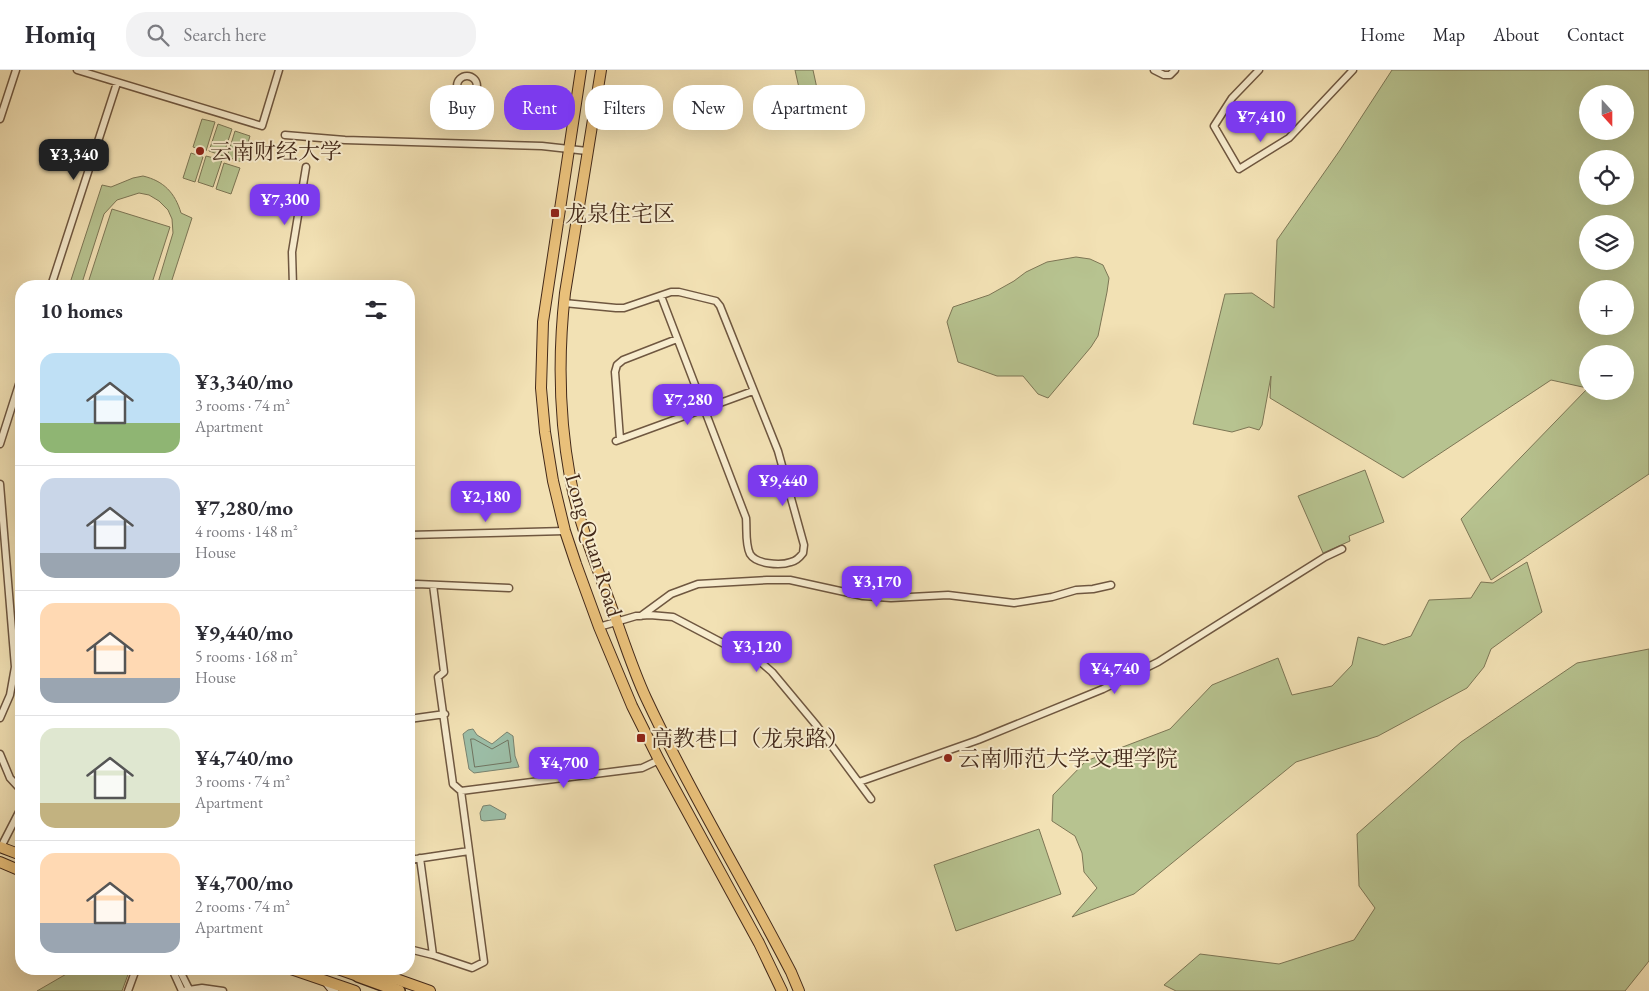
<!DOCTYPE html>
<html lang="en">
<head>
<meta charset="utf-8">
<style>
	body { margin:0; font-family:"EB Garamond","Noto Serif SC",serif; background:#f2f2f3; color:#2b2b33; height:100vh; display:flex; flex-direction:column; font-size:19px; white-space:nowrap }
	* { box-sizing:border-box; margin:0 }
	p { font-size:16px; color:#7c7c81 }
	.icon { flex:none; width:28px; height:28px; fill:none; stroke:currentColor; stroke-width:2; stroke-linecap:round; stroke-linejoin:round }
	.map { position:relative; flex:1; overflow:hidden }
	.drawer { position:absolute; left:15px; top:210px; width:400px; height:695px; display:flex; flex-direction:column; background:#fff; border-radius:20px; box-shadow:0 5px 20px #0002 }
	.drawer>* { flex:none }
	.banner { position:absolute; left:430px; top:15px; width:475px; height:45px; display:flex; gap:10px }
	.needle { width:32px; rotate:159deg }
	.controls { position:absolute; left:1579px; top:15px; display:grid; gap:10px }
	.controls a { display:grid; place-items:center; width:55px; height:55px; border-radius:50%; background:#fff; box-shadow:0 5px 20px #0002; font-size:25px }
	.price { position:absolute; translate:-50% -42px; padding:0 11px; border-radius:10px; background:#7c3aed; color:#fff; font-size:16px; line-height:32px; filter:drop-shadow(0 1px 2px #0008) }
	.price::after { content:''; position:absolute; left:50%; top:30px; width:15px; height:11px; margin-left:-8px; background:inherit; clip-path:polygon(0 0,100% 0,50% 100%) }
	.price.current { background:#222; color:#fff }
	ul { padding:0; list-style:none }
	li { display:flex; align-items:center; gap:15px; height:125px; padding:0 25px }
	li+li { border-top:1px solid #e1e1e2 }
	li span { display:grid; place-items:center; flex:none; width:140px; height:100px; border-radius:15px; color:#555 }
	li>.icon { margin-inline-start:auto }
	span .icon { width:60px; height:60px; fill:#fffc; stroke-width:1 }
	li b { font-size:21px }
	h2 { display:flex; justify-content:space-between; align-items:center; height:60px; padding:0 25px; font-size:21px }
	.pill { padding:0 18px; border-radius:20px; background:#fff; box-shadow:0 5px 20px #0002; font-size:18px; line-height:45px }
	.pill.current { background:#7c3aed; color:#fff }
	header { display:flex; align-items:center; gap:30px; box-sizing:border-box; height:70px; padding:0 25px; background:#fff; border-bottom:1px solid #e1e1e2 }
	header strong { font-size:24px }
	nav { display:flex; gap:28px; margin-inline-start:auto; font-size:18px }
	.search { width:350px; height:45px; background:#f2f2f3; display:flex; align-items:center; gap:12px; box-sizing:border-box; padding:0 18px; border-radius:20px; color:#7c7c81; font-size:19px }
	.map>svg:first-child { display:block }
</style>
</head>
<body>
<header>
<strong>Homiq</strong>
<div class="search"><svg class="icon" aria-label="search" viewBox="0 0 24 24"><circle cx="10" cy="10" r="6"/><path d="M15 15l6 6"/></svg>Search here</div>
<nav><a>Home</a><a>Map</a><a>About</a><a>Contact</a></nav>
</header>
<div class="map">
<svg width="1649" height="921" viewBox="0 0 1649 921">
	<rect width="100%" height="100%" fill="#f2e1b4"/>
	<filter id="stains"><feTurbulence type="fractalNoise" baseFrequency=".004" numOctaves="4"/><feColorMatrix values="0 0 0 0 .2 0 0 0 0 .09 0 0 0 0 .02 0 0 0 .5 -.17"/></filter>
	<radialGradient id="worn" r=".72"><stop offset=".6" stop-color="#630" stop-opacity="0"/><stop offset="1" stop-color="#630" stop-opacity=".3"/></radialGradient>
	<!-- green -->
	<path fill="#b7c390" stroke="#7d7655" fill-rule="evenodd" d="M 795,0 L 813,0 L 818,23 L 801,27 Z
		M 1392,0 L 1649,0 L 1649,404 L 1491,510 L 1461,449 L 1587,319 L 1588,321 L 1625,321 L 1625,284 L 1588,284 L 1587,318 L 1551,310 L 1403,408 L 1270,328 L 1271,306 L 1262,355 L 1259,360 L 1249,357 L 1232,362 L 1193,354 L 1225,224 L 1252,223 L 1274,238 L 1277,170 L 1340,80 ZM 1588,24 L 1625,24 L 1625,61 L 1588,61 ZM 1588,89 L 1625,89 L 1625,126 L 1588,126 ZM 1588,154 L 1625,154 L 1625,191 L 1588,191 ZM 1588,219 L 1625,219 L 1625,256 L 1588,256 Z
		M 202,49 L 215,52 L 206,81 L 193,77 Z
		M 218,54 L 232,59 L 223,86 L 209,81 Z
		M 235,61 L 250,66 L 242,92 L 227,87 Z
		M 191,83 L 203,87 L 195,112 L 183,108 Z
		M 206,86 L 222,90 L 213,117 L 198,112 Z
		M 224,93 L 240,98 L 231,124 L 216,119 Z
		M 143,106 C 164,111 175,123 181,143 L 192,148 L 170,216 L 157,216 L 173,163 L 172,149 L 168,140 L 159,131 L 149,125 L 139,123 L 117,130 L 104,144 L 81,216 L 69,216 L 102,115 L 111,117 L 133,108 Z
		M 112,139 L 170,157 L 151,216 L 87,216 Z
		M 1076,187 L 1090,189 L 1103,195 L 1109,208 L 1107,222 L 1098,266 L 1091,277 L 1048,328 L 1038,324 L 1023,306 L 997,306 L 958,292 L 947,252 L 953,237 L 989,225 L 1014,211 L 1026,202 L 1047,192 Z
		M 1365,400 L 1384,452 L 1349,466 L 1350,471 L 1323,483 L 1298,426 Z
		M 1527,492 L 1542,542 L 1491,579 L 1484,597 L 1467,618 L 1378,666 L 1296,692 L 1134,824 L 1072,847 L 1097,818 L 1084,802 L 1082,783 L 1075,766 L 1052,751 L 1053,725 L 1086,691 L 1170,659 L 1212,615 L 1278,588 L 1292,625 L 1332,616 L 1352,595 L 1358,567 L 1384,575 L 1411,566 L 1429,530 L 1471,528 L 1481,512 L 1493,513 Z
		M 1649,579 L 1649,891 L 1625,921 L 1176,921 L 1164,915 L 1200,884 L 1279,894 L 1354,870 L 1375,838 L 1359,816 L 1357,764 L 1461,672 L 1577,593 Z
		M 1039,759 L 1061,824 L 956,861 L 934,795 Z
		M 75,899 L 130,899 L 122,921 L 37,921 Z"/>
	<!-- water -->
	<path fill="#9cbea7" stroke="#78826f" d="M 473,659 L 477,665 L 492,674 L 507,662 L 513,666 L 515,686 L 519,697 L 474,703 L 469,699 L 463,664 L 468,660 Z
		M 490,735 L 506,744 L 505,749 L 484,751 L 481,750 L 480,743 L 483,736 Z"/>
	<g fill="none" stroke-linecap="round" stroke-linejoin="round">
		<!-- shore -->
		<path stroke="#707460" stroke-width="1" d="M 471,669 L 474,669 L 492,679 L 508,670 L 511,692 L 475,697 Z"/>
		<!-- street casing -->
		<g stroke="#6f5740" stroke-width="9">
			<path id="street" d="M 77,0 L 262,56 L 279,0
				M 1154,0 L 1164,5 L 1170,5 L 1175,0
				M 1259,0 L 1232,28 L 1214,56 L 1239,99 L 1289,68 L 1353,0
				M457 16a10 10 0 1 1 20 0a10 10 0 1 1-20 0Z
				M 0,49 L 16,0
				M 285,65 L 345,70 L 542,76 L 587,81
				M 51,216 L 117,13
				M 293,216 L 292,182 L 306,97
				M 564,233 L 616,238 L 624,238 L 671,222 L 679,222 L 716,231 L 720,236 L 778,381 L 804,475 L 803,483 C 800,487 796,491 791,492 C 780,496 756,494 750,484 C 745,474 747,459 746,448 L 661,226
				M 620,369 L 615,302 L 617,295 L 623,290 L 677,269
				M 616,371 L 753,321
				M 0,374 L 21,308
				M 0,414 L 15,597 L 10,625 L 0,648
				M 409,465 L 565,461
				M 409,515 L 417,514 L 509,518
				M 641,546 L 671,524 L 698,514 L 767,510 L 790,510 L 863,526 L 891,528 L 948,525 L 1014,533 L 1052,527 L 1076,520 L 1093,519 L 1111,515
				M 599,557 L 636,546 L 650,545 L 673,547 L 732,578 L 755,587 L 772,602 L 817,656 L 871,729
				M 409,649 L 445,644
				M 0,684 L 10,708 L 21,720
				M 859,712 L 978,670 L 1103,619 L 1158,592 L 1325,487 L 1342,479
				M 461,721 L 642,698 L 659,690
				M 1,777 L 21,738
				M 420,788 L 433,885
				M 409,790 L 469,781
				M 409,879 L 433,885 L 472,898 L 484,892 L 461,721 L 453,714 L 438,607 L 444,602 L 433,515
				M 172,899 L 182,921
				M 179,899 L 189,919
				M 128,921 L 136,899
				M 182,921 L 202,918 L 223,921"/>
		</g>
		<!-- secondary casing -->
		<g stroke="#43291a" stroke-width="11">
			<path id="secondary" d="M 326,911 L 334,921"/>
		</g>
		<!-- primary casing -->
		<g stroke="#43291a" stroke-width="12">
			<path id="primary" d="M 581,0 L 543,252 L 541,318 L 545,362 L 553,411 L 565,461 L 576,494 L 599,557 L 632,636 L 659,690 L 759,873 L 782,921
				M 601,0 L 565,223 C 558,285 559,346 570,407 C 578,451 595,492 610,533 C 622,565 632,598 646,628 C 690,722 744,811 791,902 L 799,921
				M 0,777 L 21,785
				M 0,792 L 21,801
				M 291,899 L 355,921
				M 338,899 L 358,906 L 380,907 L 399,910 L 430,921"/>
		</g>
		<!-- highway casing -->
		<g stroke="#43291a" stroke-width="14">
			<path id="highway" d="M 358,906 L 399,921"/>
		</g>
		<!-- street -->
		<use href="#street" stroke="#f7ecce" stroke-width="6"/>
		<!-- secondary -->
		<use href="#secondary" stroke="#f7ecce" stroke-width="9"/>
		<!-- primary -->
		<use href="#primary" stroke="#e9c07a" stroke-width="10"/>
		<!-- highway -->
		<use href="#highway" stroke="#e9c07a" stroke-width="11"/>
	</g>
	<!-- markers -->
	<g fill="#8f2418" stroke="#f7ecce" stroke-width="2">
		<circle cx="200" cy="81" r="5"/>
		<rect x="550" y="138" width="10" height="10" rx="2.5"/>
		<rect x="636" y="663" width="10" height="10" rx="2.5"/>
		<circle cx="948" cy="688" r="5"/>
	</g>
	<g text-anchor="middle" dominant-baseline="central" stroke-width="4" stroke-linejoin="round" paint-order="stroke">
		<!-- poi labels -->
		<g font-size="22" fill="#43291a" stroke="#f7ecce" text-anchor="start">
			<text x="210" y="81">云南财经大学</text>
			<text x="565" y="143">龙泉住宅区</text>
			<text x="651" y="668">高教巷口（龙泉路）</text>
			<text x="958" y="688">云南师范大学文理学院</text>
		</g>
		<!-- street labels -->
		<g font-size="22" fill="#43291a" stroke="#f7ecce">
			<text transform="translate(594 475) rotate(73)">Long Quan Road</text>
		</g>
	</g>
	<rect width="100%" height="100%" filter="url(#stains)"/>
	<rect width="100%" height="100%" fill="url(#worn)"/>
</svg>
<div class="controls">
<a><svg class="needle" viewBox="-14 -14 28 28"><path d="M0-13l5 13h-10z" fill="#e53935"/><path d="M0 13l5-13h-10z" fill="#7c7c81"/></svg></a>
<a><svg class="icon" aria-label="locate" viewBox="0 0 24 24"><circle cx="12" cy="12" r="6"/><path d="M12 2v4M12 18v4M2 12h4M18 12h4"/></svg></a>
<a><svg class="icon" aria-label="layers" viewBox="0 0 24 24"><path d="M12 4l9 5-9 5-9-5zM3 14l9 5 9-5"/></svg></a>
<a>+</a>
<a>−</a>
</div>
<b class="price" style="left:1261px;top:73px">¥7,410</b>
<b class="price current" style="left:74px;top:111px">¥3,340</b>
<b class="price" style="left:285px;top:156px">¥7,300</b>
<b class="price" style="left:688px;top:356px">¥7,280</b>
<b class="price" style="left:783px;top:437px">¥9,440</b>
<b class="price" style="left:486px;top:453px">¥2,180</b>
<b class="price" style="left:877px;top:538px">¥3,170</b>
<b class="price" style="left:757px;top:603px">¥3,120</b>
<b class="price" style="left:1115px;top:625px">¥4,740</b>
<b class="price" style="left:564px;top:719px">¥4,700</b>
<div class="banner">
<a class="pill">Buy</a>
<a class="pill current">Rent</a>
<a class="pill">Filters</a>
<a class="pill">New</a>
<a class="pill">Apartment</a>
</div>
<section class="drawer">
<h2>10 homes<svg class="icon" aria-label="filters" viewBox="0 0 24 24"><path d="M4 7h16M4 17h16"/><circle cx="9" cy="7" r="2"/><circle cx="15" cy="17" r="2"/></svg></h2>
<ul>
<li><span style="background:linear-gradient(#bfe0f5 70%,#8fb573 0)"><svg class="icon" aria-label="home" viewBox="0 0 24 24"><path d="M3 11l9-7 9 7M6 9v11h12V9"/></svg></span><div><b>¥3,340/mo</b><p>3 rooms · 74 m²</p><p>Apartment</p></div></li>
<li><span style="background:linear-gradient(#c9d6e8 75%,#9aa5b1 0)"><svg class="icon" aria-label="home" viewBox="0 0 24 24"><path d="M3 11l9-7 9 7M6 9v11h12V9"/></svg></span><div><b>¥7,280/mo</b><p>4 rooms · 148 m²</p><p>House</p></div></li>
<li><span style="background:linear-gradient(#ffd9b3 75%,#9aa5b1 0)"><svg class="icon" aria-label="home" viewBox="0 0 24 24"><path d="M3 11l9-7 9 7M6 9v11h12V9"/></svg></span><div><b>¥9,440/mo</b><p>5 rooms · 168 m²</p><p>House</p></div></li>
<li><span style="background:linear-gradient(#dfe7d0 75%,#c2b280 0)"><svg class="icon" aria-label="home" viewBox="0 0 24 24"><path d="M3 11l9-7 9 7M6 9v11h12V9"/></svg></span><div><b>¥4,740/mo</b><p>3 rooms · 74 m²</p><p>Apartment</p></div></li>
<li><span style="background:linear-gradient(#ffd9b3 70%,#9aa5b1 0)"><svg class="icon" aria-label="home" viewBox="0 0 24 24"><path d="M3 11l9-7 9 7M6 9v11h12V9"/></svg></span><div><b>¥4,700/mo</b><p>2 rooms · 74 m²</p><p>Apartment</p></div></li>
</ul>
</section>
</div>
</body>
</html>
